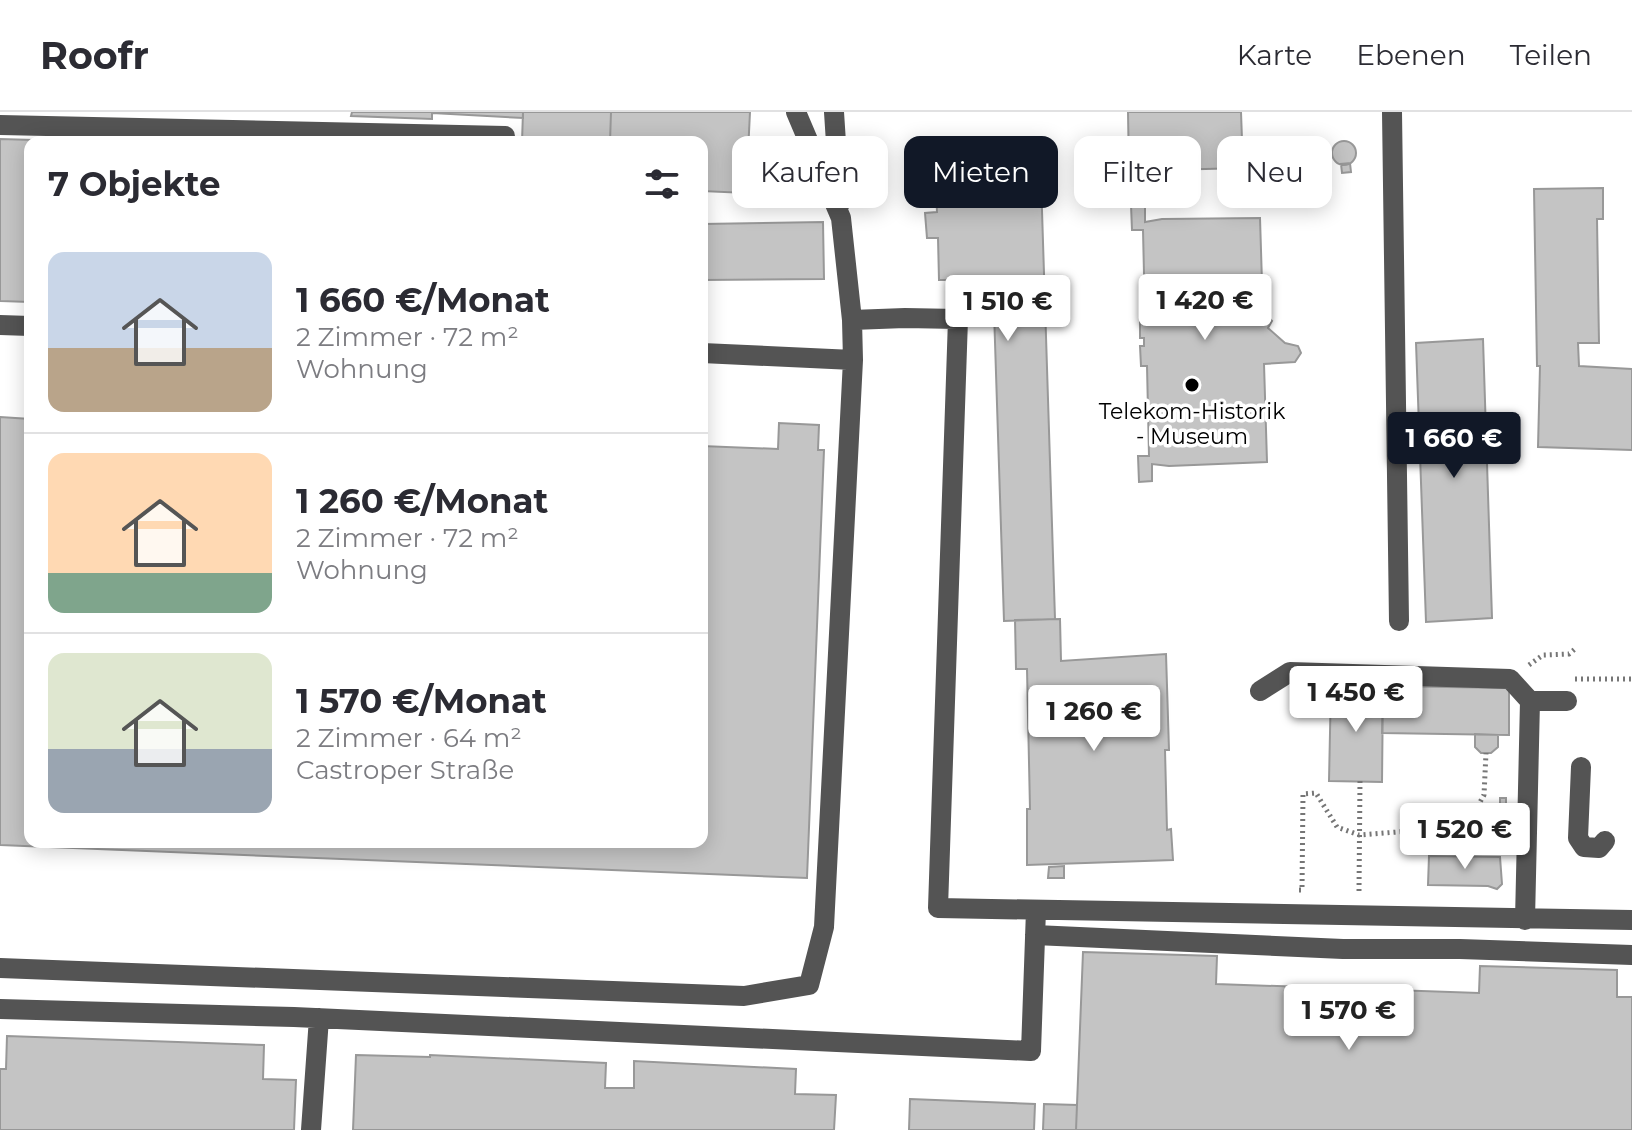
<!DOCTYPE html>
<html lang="de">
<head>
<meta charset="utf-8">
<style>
	body { margin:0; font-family:Montserrat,sans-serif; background:#f2f2f3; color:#2b2b33; height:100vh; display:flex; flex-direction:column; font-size:30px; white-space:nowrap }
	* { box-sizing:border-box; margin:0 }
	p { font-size:26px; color:#7c7c81 }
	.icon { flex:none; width:44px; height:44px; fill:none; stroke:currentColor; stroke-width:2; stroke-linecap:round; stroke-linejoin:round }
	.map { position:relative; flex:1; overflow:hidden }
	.panel { position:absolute; left:24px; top:24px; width:684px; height:712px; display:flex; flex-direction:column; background:#fff; border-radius:16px; box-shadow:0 4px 20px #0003 }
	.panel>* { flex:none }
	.banner { position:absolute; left:732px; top:24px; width:760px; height:72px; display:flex; gap:16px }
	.price { position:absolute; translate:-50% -68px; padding:0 18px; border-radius:8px; background:#fff; color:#222; font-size:26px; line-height:52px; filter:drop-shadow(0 2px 4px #0008) }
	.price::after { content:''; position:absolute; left:50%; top:48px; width:24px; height:18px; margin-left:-12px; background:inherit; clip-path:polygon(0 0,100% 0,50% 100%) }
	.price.active { background:#111827; color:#fff }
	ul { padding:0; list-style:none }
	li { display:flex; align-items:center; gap:24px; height:200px; padding:0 24px }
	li+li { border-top:2px solid #e1e1e2 }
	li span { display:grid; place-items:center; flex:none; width:224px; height:160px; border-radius:16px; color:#555 }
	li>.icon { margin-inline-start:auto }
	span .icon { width:96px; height:96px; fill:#fffc; stroke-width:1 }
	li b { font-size:34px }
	h2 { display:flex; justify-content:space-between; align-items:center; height:96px; padding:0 24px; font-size:34px }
	.pill { padding:0 28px; border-radius:16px; background:#fff; box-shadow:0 4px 20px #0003; font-size:28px; line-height:72px }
	.pill.active { background:#111827; color:#fff }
	header { display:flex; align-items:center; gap:48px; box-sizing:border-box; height:112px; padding:0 40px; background:#fff; border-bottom:2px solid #e1e1e2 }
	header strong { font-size:38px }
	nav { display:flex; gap:44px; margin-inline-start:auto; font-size:28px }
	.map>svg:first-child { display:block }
</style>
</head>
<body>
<header>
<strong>Roofr</strong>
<nav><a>Karte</a><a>Ebenen</a><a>Teilen</a></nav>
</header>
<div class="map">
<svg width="1632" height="1018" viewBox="0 0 1632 1018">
	<rect width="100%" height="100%" fill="#fff"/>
	<!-- building -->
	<path fill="#c4c4c4" stroke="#989898" stroke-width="2" d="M 352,0 L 523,0 L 523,6 L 432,1 L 432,7 L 351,4 Z
		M 523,0 L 611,0 L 610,30 L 522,30 Z
		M 611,0 L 750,0 L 746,81 L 702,79 L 702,88 L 702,30 L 610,30 Z
		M 1128,0 L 1241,0 L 1243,56 L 1129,59 Z
		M 0,27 L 102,30 L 30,30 L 30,190 L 0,189 Z
		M1332 41a12 12 0 1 1 24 0a12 12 0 1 1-24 0Z
		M 934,32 L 1040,36 L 1055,507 L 1004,509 L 993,168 L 939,168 L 938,126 L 927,126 L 925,101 L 937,100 Z
		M 1122,38 L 1122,55 L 1105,56 L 1104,39 Z
		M 1350,51 L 1351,60 L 1342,61 L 1341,52 Z
		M 1603,76 L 1603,107 L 1597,107 L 1599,231 L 1578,231 L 1579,254 L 1632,257 L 1632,338 L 1538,335 L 1540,254 L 1537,254 L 1534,77 Z
		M 1137,91 L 1145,93 L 1145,110 L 1162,107 L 1260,106 L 1263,203 L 1268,205 L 1272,209 L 1268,216 L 1285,231 L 1298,234 L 1301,241 L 1295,250 L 1264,252 L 1267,350 L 1169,354 L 1152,352 L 1152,369 L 1139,370 L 1138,344 L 1149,344 L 1147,254 L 1141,254 L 1140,234 L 1144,234 L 1144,226 L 1140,226 L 1140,206 L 1145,206 L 1143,118 L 1132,118 L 1131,93 Z
		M 823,110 L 824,167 L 702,168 L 702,112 Z
		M 1483,227 L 1492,506 L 1426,510 L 1416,231 Z
		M 0,305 L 30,307 L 30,730 L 702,730 L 702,334 L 778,337 L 779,311 L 819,313 L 818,338 L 824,338 L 807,766 L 0,733 Z
		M 1060,507 L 1061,549 L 1166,542 L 1169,638 L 1165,638 L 1167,718 L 1171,717 L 1173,748 L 1027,753 L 1027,697 L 1030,697 L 1027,557 L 1016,557 L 1015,508 Z
		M 1331,573 L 1383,574 L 1382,670 L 1329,669 Z
		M 1383,574 L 1509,576 L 1509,623 L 1382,621 Z
		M 1475,622 L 1498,623 L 1498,635 L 1491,641 L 1481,641 L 1475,635 Z
		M 1500,686 L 1506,686 L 1506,705 L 1500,705 Z
		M 1429,744 L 1500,745 L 1502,772 L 1497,777 L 1488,774 L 1428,773 Z
		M 1064,754 L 1064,766 L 1048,766 L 1049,755 Z
		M 1083,840 L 1217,844 L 1216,872 L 1479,881 L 1480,854 L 1617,858 L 1617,885 L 1632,885 L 1632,1018 L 1076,1018 Z
		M 7,924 L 264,933 L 263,967 L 296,968 L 294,1018 L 0,1018 L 0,957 L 6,957 Z
		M 356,943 L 430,945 L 430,943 L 606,951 L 605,976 L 634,976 L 634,949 L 796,957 L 795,982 L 836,983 L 834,1018 L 353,1018 Z
		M 910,987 L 1035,992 L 1034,1018 L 909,1018 Z
		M 1044,992 L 1077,993 L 1076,1018 L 1043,1018 Z"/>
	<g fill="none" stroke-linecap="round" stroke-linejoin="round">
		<!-- path -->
		<path stroke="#767676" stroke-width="5" stroke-dasharray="2 4" stroke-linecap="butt" d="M 1529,553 L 1543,543 L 1569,542 L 1575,537
			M 1575,567 L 1632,567
			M 1299,778 L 1302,778 L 1303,682 L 1316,681 L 1337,715 L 1359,723 L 1423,718 L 1475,699 L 1484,683 L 1486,641
			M 1359,779 L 1360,669"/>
		<!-- minor -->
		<path stroke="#545454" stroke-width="20" d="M 796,0 L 841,106 L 852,208 L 905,206 L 958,207 L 938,796 L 1632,808
			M 834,0 L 840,92
			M 1392,0 L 1399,509
			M 0,13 L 505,24
			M 0,213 L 30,214
			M 702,241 L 853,248
			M 1260,579 L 1290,560 L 1510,567 L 1530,589
			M 1581,655 L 1578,726 L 1584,735 L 1599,736 L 1605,729
			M 1525,808 L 1530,589 L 1567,589
			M 1035,823 L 1343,837 L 1460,837 L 1632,843
			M 0,856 L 744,884 L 809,873 L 824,815 L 853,248 L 852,208
			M 0,897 L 294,905 L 1031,939 L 1036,798
			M 311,1018 L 319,906"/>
	</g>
	<!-- markers -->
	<circle fill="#000" stroke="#fff" stroke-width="3" cx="1192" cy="273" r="8"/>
	<g text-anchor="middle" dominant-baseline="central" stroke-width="7" stroke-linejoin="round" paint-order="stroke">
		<!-- poi labels -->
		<g font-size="22" fill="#000" stroke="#fff">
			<text x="1192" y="299">Telekom-Historik<tspan x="1192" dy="25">- Museum</tspan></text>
		</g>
	</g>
</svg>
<b class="price" style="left:1205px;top:230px">1 420 €</b>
<b class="price" style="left:1008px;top:231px">1 510 €</b>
<b class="price active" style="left:1454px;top:368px">1 660 €</b>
<b class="price" style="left:1356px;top:622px">1 450 €</b>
<b class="price" style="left:1094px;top:641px">1 260 €</b>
<b class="price" style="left:1465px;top:759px">1 520 €</b>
<b class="price" style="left:1349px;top:940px">1 570 €</b>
<div class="banner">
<a class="pill">Kaufen</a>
<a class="pill active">Mieten</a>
<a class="pill">Filter</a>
<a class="pill">Neu</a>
</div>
<section class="panel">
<h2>7 Objekte<svg class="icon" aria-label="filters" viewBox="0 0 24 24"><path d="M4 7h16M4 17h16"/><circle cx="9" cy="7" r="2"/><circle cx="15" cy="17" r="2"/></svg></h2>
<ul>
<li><span style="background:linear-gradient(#c9d6e8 60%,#b9a48a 0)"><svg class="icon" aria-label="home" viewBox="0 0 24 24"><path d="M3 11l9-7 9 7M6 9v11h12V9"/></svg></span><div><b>1 660 €/Monat</b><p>2 Zimmer · 72 m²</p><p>Wohnung</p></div></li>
<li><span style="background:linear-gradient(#ffd9b3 75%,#7fa58c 0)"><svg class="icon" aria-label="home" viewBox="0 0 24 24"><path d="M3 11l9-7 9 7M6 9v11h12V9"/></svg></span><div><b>1 260 €/Monat</b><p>2 Zimmer · 72 m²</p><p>Wohnung</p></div></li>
<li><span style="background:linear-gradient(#dfe7d0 60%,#9aa5b1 0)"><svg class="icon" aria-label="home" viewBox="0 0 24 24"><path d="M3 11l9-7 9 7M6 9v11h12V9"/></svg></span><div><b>1 570 €/Monat</b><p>2 Zimmer · 64 m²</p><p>Castroper Straße</p></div></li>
</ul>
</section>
</div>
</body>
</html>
